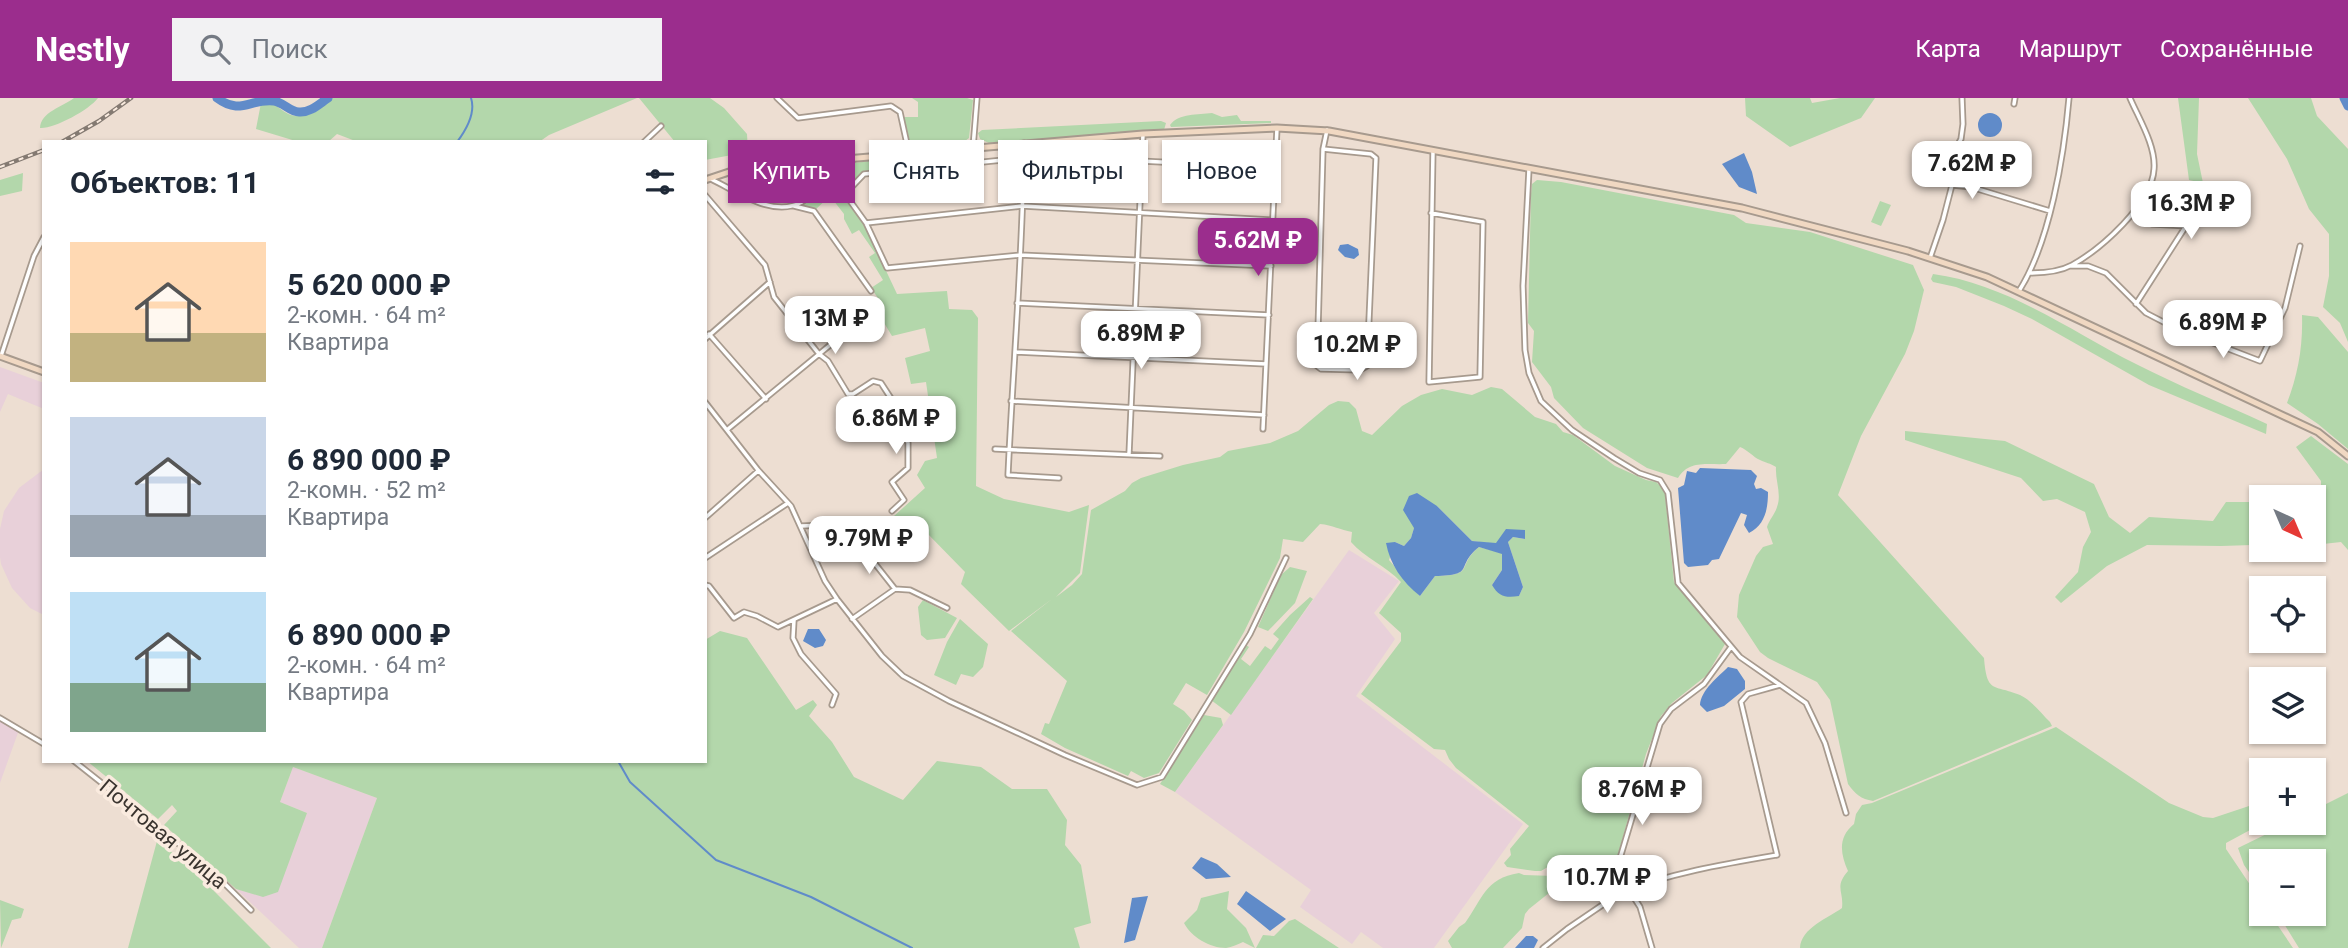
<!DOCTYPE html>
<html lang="ru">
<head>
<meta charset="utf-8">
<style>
	body { margin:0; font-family:Roboto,sans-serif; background:#f2f2f3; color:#1f2937; height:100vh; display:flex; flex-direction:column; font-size:26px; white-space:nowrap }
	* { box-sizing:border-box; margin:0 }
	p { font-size:23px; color:#747a83 }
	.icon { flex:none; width:38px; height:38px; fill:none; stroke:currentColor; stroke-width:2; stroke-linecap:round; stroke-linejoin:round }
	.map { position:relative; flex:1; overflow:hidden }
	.details { position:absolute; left:42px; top:42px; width:665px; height:623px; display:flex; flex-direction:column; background:#fff; border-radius:0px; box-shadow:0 2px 5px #0004 }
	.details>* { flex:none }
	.top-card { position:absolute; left:728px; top:42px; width:665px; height:63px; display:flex; gap:14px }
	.needle { width:46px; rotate:136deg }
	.buttons { position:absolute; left:2249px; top:387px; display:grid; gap:14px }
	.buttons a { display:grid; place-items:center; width:77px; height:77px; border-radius:0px; background:#fff; box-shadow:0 2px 5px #0004; font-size:35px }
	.price { position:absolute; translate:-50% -60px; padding:0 16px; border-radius:14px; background:#fff; color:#222; font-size:23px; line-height:46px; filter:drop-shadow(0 2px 4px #0008) }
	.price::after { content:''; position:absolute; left:50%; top:42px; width:21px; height:16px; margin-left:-10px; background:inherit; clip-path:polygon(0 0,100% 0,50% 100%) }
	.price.on { background:#9b2d8d; color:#fff }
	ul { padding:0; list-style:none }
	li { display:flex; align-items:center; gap:21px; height:175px; padding:0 28px }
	li span { display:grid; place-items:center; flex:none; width:196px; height:140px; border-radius:0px; color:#555 }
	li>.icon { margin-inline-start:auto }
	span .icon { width:84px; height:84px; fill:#fffc; stroke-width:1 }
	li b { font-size:30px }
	h2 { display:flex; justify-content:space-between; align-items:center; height:84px; padding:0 28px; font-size:30px }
	.chip { padding:0 24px; border-radius:0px; background:#fff; box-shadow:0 2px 5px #0004; font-size:24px; line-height:63px }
	.chip.on { background:#9b2d8d; color:#fff }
	header { display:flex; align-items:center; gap:42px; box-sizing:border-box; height:98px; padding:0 35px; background:#9b2d8d; color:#fff }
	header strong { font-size:33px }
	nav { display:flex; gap:38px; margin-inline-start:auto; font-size:24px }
	.search { width:490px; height:63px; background:#f2f2f3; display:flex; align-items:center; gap:18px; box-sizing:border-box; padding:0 24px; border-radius:0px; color:#747a83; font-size:26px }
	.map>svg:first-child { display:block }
</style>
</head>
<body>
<header>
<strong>Nestly</strong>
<div class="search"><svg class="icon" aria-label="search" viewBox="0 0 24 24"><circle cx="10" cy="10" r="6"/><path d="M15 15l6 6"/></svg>Поиск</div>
<nav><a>Карта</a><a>Маршрут</a><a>Сохранённые</a></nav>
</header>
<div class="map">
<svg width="2348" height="850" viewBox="0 0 2348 850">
	<rect width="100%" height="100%" fill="#edded2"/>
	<!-- industrial -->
	<path fill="#e8d0d9" d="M 0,269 L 44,285 L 44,311 L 8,296 L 0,314 Z
		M 44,371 L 44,517 L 30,510 L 12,490 L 1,466 L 0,459 L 0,431 L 4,413 L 19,390 Z
		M 1349,452 L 1399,483 L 1374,515 L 1395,541 L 1356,598 L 1523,726 L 1434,850 L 1383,850 L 1361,834 L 1352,846 L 1300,809 L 1311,792 L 1175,694 Z
		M 0,620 L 19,632 L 0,685 Z
		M 293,669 L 377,700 L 322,850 L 299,850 L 236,791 L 263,798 L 307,715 L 280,704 Z"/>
	<!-- green -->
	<path fill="#b3d7ab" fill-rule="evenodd" d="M 74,0 L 98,0 C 89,12 54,31 40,30 C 41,14 62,9 74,0 Z
		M 331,0 L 637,0 L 549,37 L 539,44 L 358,44 L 337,36 L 328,44 L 299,44 L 256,31 L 261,5 C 282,6 276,11 291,17 C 305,22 323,8 331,0 Z
		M 639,0 L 710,0 L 724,10 L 747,36 L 748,54 L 705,62 L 705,44 L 675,44 Z
		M 912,0 L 967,0 L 973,2 L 969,40 L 961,46 L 911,50 L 904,19 L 918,19 L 918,4 Z
		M 1745,0 L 1810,0 L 1812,5 L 1840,0 L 1875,0 L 1861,20 L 1790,49 L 1746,18 Z
		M 2178,0 L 2199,0 L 2197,56 L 2203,85 L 2189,82 Z
		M 2248,0 L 2311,0 L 2317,18 L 2348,51 L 2348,244 L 2340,225 L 2323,209 L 2329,178 L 2329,136 L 2309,111 L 2287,61 Z
		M 1212,15 L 1222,19 L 1237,17 L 1241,23 L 1271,23 L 1271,25 L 1171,29 L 1170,27 C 1179,15 1198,17 1212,15 Z
		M 1161,23 L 1166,25 L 1164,32 L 989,45 L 980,41 L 978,35 L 982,32 Z
		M 875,62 L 876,71 L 861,75 L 841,97 L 864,126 L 897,196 L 947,193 L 949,211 L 972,212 L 978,220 L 976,388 L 1004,401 L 1069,414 L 1089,407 L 1080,475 L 1056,499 L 1072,487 L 1082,476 L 1091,412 L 1125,393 L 1132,385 L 1141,380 L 1183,367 L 1220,359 L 1228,353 L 1270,345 L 1298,333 L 1329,307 L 1338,303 L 1349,304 L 1356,311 L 1362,333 L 1372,337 L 1402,308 L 1421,297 L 1442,291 L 1472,297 L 1491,289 L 1502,291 L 1535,319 L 1556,326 L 1563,334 L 1573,337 L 1615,368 L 1646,382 L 1656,384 L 1664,391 L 1665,396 L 1674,484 L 1725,546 L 1707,577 L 1672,605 L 1661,618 L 1646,656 L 1616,764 L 1608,777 L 1584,765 L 1570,772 L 1556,764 L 1541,773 L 1535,773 L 1507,769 L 1504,765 L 1511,757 L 1510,751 L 1529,728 L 1456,670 L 1449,661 L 1445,652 L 1434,651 L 1361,596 L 1401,543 L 1401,535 L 1379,515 L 1401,484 C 1386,468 1365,460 1351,444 L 1352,434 C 1340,432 1333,427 1320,426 L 1303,444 L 1283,441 L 1280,460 L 1244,534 L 1207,597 L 1186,585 L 1173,606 L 1184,613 L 1192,622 L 1159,675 L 1144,680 L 1131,673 L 1128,678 L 1065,650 L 1041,636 L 1045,625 L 1049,626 L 1067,583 L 1011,533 L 1052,501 L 1009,533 L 961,486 L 965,474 L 925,433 L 916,441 L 894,418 L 925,390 L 917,377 L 925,363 L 937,360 L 926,284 L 911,286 L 905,260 L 930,253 L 925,230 L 892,238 L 875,210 L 882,206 L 871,190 L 883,182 L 869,159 L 875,155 L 859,132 L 852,136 L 844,121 L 844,116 L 830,98 L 815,112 L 802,107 L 855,65 ZM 1437,408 L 1472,443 L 1496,446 L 1525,432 L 1525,441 L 1513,439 L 1508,444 L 1523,489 L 1519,498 L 1492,487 L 1502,472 L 1502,455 L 1479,449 C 1455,469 1477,477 1435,478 L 1420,498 L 1389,462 L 1395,444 L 1404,448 L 1411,440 L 1414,430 Z
		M 833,68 L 832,75 L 797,101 L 777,105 L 730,87 L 732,78 L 781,70 Z
		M 23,75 L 22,93 L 0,98 L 0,82 Z
		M 1537,82 L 1561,84 L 1734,117 L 1746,125 L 1810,134 L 1913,167 L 1924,192 L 1914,233 L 1905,256 L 1861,338 L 1838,397 L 1984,560 C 1987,596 1993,586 2020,597 C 2031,602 2041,615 2050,624 L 2052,628 L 1873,703 C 1861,701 1855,696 1848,686 L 1830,602 L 1817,584 L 1768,560 L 1760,554 L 1737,519 L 1739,497 L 1756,458 L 1763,449 L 1773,446 L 1767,429 C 1769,422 1775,416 1777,409 C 1782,396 1775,383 1776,369 C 1770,365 1766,365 1760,362 C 1753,359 1748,352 1740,349 L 1726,366 C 1707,367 1689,362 1678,380 L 1647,370 L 1583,330 L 1554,300 L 1551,289 L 1532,264 L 1534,233 L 1528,225 L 1531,96 L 1532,86 Z
		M 1880,103 L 1891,107 L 1881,128 L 1871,124 Z
		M 1933,176 C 2007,186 2071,233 2136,266 C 2179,288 2224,306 2267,326 L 2266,336 L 2149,287 L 2032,221 L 2004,208 L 1956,189 L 1933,184 L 1931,181 Z
		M 2302,217 L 2318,219 L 2348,254 L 2348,351 L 2318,326 L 2287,305 C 2298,276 2303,249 2302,217 Z
		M 1905,333 L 2005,343 L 2094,386 L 2109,419 L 2130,435 L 2149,419 L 2213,423 L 2226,404 L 2261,404 L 2261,452 L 2284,452 L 2258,460 L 2252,447 L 2221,448 L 2147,447 L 2107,468 L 2061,505 L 2055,499 L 2078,474 L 2083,449 L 2091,434 L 2085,414 L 2057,401 L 2043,403 L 2021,380 L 1905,342 Z
		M 2311,338 L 2348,366 L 2348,452 L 2341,444 L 2314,447 L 2313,399 L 2321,393 L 2321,383 L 2296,349 Z
		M 1290,469 L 1307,473 L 1295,505 L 1268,533 L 1258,529 L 1281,477 Z
		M 1310,499 L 1313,501 L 1231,617 L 1211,602 L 1246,547 L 1249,549 L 1241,561 L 1250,568 L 1265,548 L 1271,552 L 1279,541 L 1273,536 L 1290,517 Z
		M 923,502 L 957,520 L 945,540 L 927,542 L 921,537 L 918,509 Z
		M 960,521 L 988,546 L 983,569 L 973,579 L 961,576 L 956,587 L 934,577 L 947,544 Z
		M 720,533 L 747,540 L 796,612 L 813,602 L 817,607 L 809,618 L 832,644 L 854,679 L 903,702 L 937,663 L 981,669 L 1012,691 L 1047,691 L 1067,722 L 1065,747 L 1081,767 L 1091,825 L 1074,830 L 1080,850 L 322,850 L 377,700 L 293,669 L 280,704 L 307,715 L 278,794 L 263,799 L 236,791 L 164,727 L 177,713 L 172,707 L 158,721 L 87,663 L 705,663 L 705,542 Z
		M 1204,617 L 1221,620 L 1223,627 L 1175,694 L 1160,686 Z
		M 2056,629 L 2169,705 L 2203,719 L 2213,720 L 2261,704 L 2261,724 L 2263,725 L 2226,745 L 2226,751 L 2261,803 L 2261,816 L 2270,816 L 2293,850 L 1800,850 C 1801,830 1828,820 1842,810 C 1844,793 1834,789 1848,773 C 1840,755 1838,739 1854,726 L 1856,716 L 1862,707 L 1872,705 Z
		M 2348,695 L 2348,850 L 2299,850 L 2278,816 L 2314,816 L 2314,763 L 2261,763 L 2261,791 L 2244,767 L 2238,750 L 2289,725 L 2314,724 L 2314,712 Z
		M 157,743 L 185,764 L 271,850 L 128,850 Z
		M 1519,775 L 1524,777 L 1554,778 L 1558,782 L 1549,795 L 1529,811 L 1525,816 L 1522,830 L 1503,850 L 1452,850 L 1448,843 L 1459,829 L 1465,825 C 1482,802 1485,780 1519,775 Z
		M 1229,793 L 1227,811 L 1246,830 L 1255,850 L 1243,844 C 1238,846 1232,849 1226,850 C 1210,850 1191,839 1184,825 L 1197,812 L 1201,800 Z
		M 0,802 L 24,811 L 21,820 L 12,822 L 1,850 Z
		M 1295,821 L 1339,850 L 1256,850 L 1263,837 L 1274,838 L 1289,823 Z"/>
	<!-- water -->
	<path fill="#608bc9" d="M1978 27a12 12 0 1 1 24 0a12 12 0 1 1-24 0Z
		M 1744,55 L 1752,74 L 1757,96 L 1739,89 L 1722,66 Z
		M 1348,146 L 1358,151 L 1359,157 L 1354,161 L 1345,159 L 1338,152 L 1340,147 Z
		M 1700,370 L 1751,372 L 1757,378 L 1754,386 L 1756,391 L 1761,390 L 1768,394 C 1768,411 1765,427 1749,435 L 1744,427 L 1747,417 L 1741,415 L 1719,461 L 1712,462 L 1708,467 L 1688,469 L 1684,465 L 1678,390 L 1684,387 L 1687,373 L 1696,375 Z
		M 1417,395 L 1437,408 L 1472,443 L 1496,445 L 1506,431 L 1525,432 L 1525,441 L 1513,439 L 1508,444 L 1523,489 L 1519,498 C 1506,500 1499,499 1492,487 L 1502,472 L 1502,456 L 1479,449 C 1454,469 1477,477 1435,478 L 1420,498 C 1402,484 1390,466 1386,445 L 1395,444 L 1404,448 L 1411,440 L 1414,430 L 1403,412 L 1409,398 Z
		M 808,531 L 819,531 L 826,542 L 823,548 L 815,550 L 803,543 Z
		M 1728,569 L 1737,571 L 1745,583 L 1745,591 L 1724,608 L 1707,614 L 1700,607 C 1701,592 1718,579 1728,569 Z
		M 1201,759 L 1217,766 L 1231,779 L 1206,781 L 1192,770 Z
		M 1246,793 L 1286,821 L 1270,833 L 1237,806 Z
		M 1148,798 L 1135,842 L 1124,845 L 1132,800 Z
		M 1526,838 L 1533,838 L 1538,842 L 1534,850 L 1515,850 Z"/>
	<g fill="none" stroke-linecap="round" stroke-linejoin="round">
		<!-- stream -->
		<path stroke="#608bc9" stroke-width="2" d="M 457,44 C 466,32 476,15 471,0
			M 618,663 L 630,684 L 716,762 L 811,799 L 912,850"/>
		<!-- river -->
		<path stroke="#608bc9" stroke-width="9" d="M 217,0 C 241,18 250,0 274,3 C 283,4 290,14 299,14 C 310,15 319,6 328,0
			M 2344,0 L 2348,8"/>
		<!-- minor casing -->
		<g stroke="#a79a8e" stroke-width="7">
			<path id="minor" d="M 777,0 L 798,20 L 891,8 L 900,14 L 909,55
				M 2014,6 L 2015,0
				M 644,44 L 661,28
				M 1024,45 C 1023,156 1013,267 1008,377 L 1059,380
				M 973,50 L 977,0
				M 1323,51 L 1371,56 L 1376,60 L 1367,268 L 1360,272 L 1321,271 L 1317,268 L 1323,51 L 1327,32
				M 1529,71 L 1523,188 L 1525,252 L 1529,275 L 1541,303 L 1572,332 L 1614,360 L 1639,375 L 1660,382 L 1668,395 L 1678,485 L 1740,559 L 1806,605 L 1825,645 L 1846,715
				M 711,81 C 738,94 773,120 802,104 L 853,62
				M 1952,87 L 1949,62 L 1961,41 L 1963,26 L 1962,0
				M 705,97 L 765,167 L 774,199 L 819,256 L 828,263 L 848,296 L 853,296 L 873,283 L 881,285 L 894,305 L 896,324 L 908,345 L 908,370 L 892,384 L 904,402 L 892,413
				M 794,108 L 814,113 L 871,193
				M 1431,115 L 1483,124 L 1480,279 L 1429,284 L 1433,53
				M 866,125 L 1022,108 L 1273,122
				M 1930,160 L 1943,122 L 1952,87 L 1971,89 L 2050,113
				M 1271,168 L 1020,157 L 887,170 L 866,125 L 845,96 L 864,76 L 1024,60 L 1141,63 L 1275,70
				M 2071,168 L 2088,168 L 2106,175 L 2146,215 L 2177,231 L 2260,263 L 2285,210 L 2300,148
				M 2030,175 C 2044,175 2059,174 2072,167 C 2101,151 2152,106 2154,71 C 2156,48 2139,21 2130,0
				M 2019,193 C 2050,144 2064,58 2069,0
				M 1017,205 L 1269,217
				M 2136,206 L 2186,128 L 2152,126 L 2137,112
				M 709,236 L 766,301
				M 705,241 L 770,184
				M 1016,254 L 1266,266
				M 1,258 L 34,158 L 44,139
				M 1011,303 L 1264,317
				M 705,304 L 758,372 L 791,408 L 825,483 L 837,501 L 882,558 L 903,578 L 949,603 L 1065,657 L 1137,687 L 1162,679 L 1250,536 L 1286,460
				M 728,331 L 852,229 L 834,206
				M 1263,331 L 1277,30
				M 995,351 L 1160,358
				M 1129,356 L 1143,36
				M 705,420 L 758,373
				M 801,428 L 826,427 L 837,423 L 842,424 L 895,491 L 910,492 L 947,510
				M 705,460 L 788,405
				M 705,487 L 709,488 L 734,520 L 744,514 L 757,518 L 778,529 L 837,501
				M 852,521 L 895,491
				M 794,522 L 793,540 L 801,556 L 836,596 L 832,607
				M 1731,549 L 1704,586 L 1671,611 L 1660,626 L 1612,787 L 1620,795 C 1670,775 1724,766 1777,757 L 1741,604 L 1748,596 L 1780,587
				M 0,620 L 44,646
				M 74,663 L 209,770 L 251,812
				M 1543,850 L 1567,831 L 1620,795 L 1633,798 L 1640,809 L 1652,850"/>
		</g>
		<!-- secondary casing -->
		<g stroke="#a79a8e" stroke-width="9">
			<path id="secondary" d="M 705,82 L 732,73 L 774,67 L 1143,36 L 1277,30 L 1329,33 L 1742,110 L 1908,153 L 1987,179 L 2318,334 L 2348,358
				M 0,258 L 44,274"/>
		</g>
		<!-- minor -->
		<use href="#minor" stroke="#fff" stroke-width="3.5"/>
		<!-- secondary -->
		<use href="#secondary" stroke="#f0d8c2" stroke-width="5"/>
		<!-- rail casing -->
		<g stroke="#847a72" stroke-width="4.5">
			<path id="rail" d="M 62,44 L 99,23 L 131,0
				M 0,69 L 44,52"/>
		</g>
		<!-- rail -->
		<use href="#rail" stroke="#faebdf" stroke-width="2" stroke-dasharray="5" stroke-linecap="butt"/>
	</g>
	<g text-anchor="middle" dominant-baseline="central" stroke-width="7" stroke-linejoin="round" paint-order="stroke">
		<!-- street labels -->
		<g font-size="21" fill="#3a342f" stroke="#faebdf">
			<text transform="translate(163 736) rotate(40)">Почтовая улица</text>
		</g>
	</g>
</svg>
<div class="buttons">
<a><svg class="needle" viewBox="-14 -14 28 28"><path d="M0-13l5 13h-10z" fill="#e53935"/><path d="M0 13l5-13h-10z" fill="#747a83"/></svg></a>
<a><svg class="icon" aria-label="locate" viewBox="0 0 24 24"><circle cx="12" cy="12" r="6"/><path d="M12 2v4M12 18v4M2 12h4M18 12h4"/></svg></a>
<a><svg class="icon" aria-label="layers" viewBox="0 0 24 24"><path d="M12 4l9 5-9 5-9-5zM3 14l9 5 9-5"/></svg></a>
<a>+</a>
<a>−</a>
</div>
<b class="price" style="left:1972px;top:103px">7.62M ₽</b>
<b class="price" style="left:2191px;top:143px">16.3M ₽</b>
<b class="price on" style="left:1258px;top:180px">5.62M ₽</b>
<b class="price" style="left:835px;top:258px">13M ₽</b>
<b class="price" style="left:2223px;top:262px">6.89M ₽</b>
<b class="price" style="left:1141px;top:273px">6.89M ₽</b>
<b class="price" style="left:1357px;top:284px">10.2M ₽</b>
<b class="price" style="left:896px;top:358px">6.86M ₽</b>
<b class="price" style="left:869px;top:478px">9.79M ₽</b>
<b class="price" style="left:1642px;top:729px">8.76M ₽</b>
<b class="price" style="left:1607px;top:817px">10.7M ₽</b>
<div class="top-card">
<a class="chip on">Купить</a>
<a class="chip">Снять</a>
<a class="chip">Фильтры</a>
<a class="chip">Новое</a>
</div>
<section class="details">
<h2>Объектов: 11<svg class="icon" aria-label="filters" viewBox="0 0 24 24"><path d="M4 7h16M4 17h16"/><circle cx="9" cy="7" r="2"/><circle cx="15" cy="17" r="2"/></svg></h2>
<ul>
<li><span style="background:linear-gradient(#ffd9b3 65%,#c2b280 0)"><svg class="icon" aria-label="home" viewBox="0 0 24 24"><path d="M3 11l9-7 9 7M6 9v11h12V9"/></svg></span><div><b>5 620 000 ₽</b><p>2-комн. · 64 m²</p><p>Квартира</p></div></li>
<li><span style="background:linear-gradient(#c9d6e8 70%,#9aa5b1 0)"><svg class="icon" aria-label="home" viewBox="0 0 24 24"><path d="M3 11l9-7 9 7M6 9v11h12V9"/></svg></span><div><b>6 890 000 ₽</b><p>2-комн. · 52 m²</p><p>Квартира</p></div></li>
<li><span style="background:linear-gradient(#bfe0f5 65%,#7fa58c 0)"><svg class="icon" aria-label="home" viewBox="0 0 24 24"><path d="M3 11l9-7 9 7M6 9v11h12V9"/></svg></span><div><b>6 890 000 ₽</b><p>2-комн. · 64 m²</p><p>Квартира</p></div></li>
</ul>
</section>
</div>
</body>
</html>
